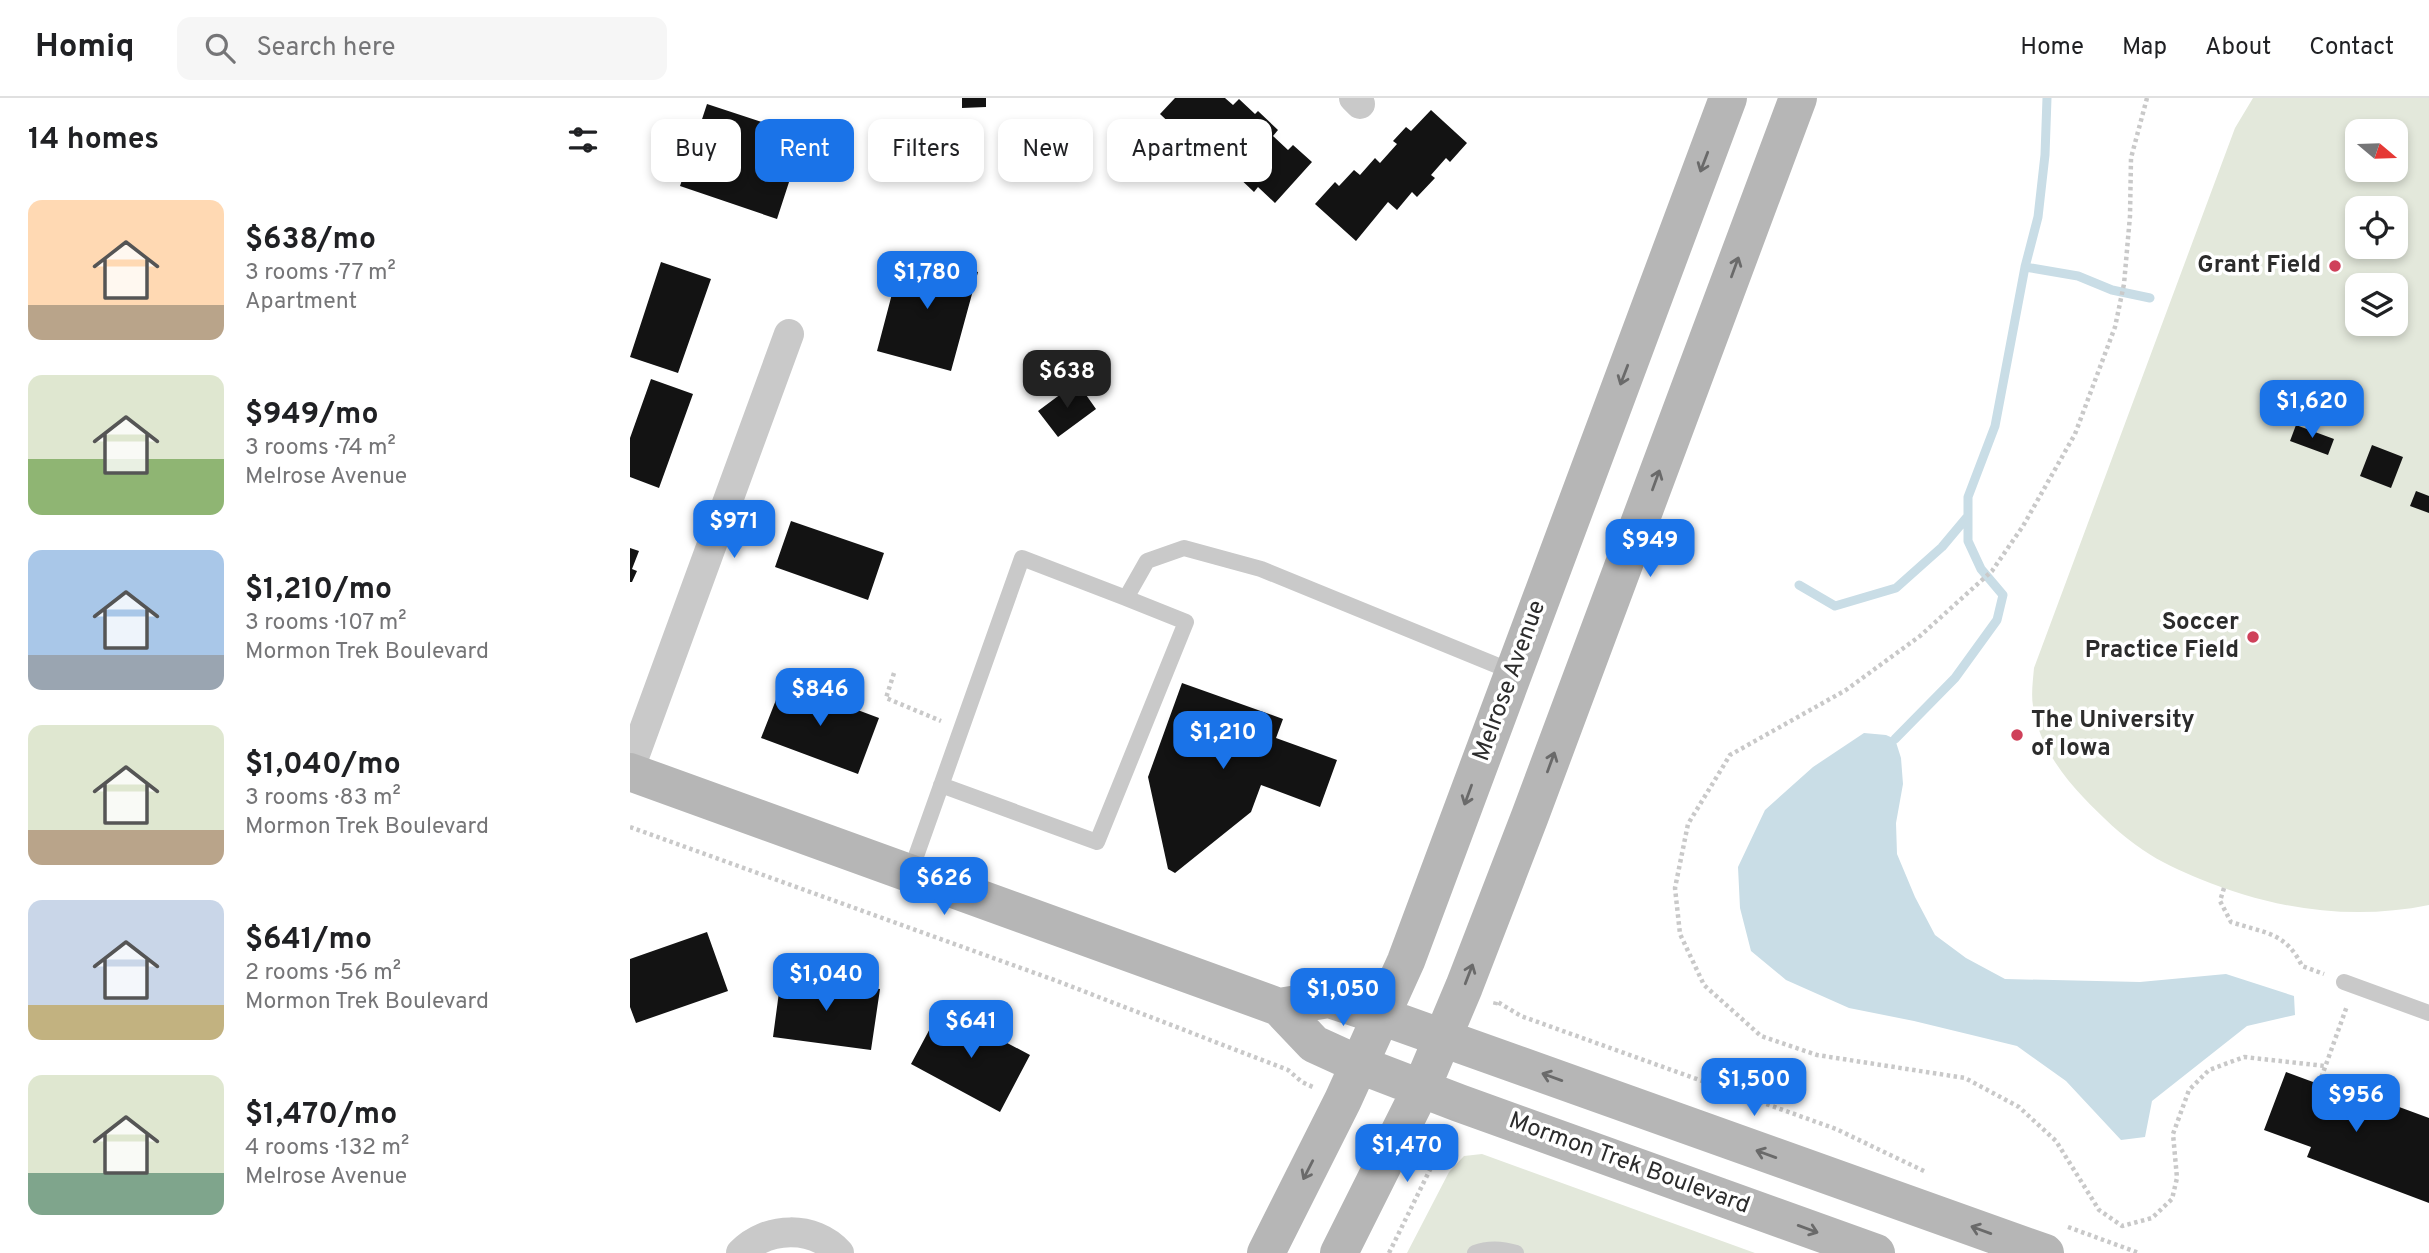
<!DOCTYPE html>
<html lang="en">
<head>
<meta charset="utf-8">
<style>
	body { margin:0; font-family:Overpass,sans-serif; background:#f6f6f6; color:#202124; height:100vh; display:flex; flex-direction:column; font-size:26px; white-space:nowrap }
	* { box-sizing:border-box; margin:0 }
	p { font-size:23px; color:#757577 }
	.icon { flex:none; width:38px; height:38px; fill:none; stroke:currentColor; stroke-width:2; stroke-linecap:round; stroke-linejoin:round }
	.map { position:relative; flex:1; overflow:hidden }
	.sheet { display:flex; flex-direction:column; background:#fff; width:630px }
	.sheet>* { flex:none }
	.guide { position:absolute; left:21px; top:21px; width:665px; height:63px; display:flex; gap:14px }
	.needle { width:46px; rotate:109deg }
	.tools { position:absolute; left:1715px; top:21px; display:grid; gap:14px }
	.tools a { display:grid; place-items:center; width:63px; height:63px; border-radius:14px; background:#fff; box-shadow:0 4px 10px #0003; font-size:35px }
	.price { position:absolute; translate:-50% -60px; padding:0 16px; border-radius:14px; background:#1a73e8; color:#fff; font-size:23px; line-height:46px; filter:drop-shadow(0 2px 4px #0008) }
	.price::after { content:''; position:absolute; left:50%; top:42px; width:21px; height:16px; margin-left:-10px; background:inherit; clip-path:polygon(0 0,100% 0,50% 100%) }
	.price.on { background:#222; color:#fff }
	ul { padding:0; list-style:none }
	li { display:flex; align-items:center; gap:21px; height:175px; padding:0 28px }
	li span { display:grid; place-items:center; flex:none; width:196px; height:140px; border-radius:14px; color:#555 }
	li>.icon { margin-inline-start:auto }
	span .icon { width:84px; height:84px; fill:#fffc; stroke-width:1 }
	li b { font-size:30px }
	h2 { display:flex; justify-content:space-between; align-items:center; height:84px; padding:0 28px; font-size:30px }
	.chip { padding:0 24px; border-radius:14px; background:#fff; box-shadow:0 4px 10px #0003; font-size:24px; line-height:63px }
	.chip.on { background:#1a73e8; color:#fff }
	header { display:flex; align-items:center; gap:42px; box-sizing:border-box; height:98px; padding:0 35px; background:#fff; border-bottom:2px solid #e0e0e0 }
	header strong { font-size:33px }
	nav { display:flex; gap:38px; margin-inline-start:auto; font-size:24px }
	.search { width:490px; height:63px; background:#f6f6f6; display:flex; align-items:center; gap:18px; box-sizing:border-box; padding:0 24px; border-radius:14px; color:#757577; font-size:26px }
	main { display:flex; flex:1; min-height:0 }
	.map>svg:first-child { display:block }
</style>
</head>
<body>
<header>
<strong>Homiq</strong>
<div class="search"><svg class="icon" aria-label="search" viewBox="0 0 24 24"><circle cx="10" cy="10" r="6"/><path d="M15 15l6 6"/></svg>Search here</div>
<nav><a>Home</a><a>Map</a><a>About</a><a>Contact</a></nav>
</header>
<main>
<section class="sheet">
<h2>14 homes<svg class="icon" aria-label="filters" viewBox="0 0 24 24"><path d="M4 7h16M4 17h16"/><circle cx="9" cy="7" r="2"/><circle cx="15" cy="17" r="2"/></svg></h2>
<ul>
<li><span style="background:linear-gradient(#ffd9b3 75%,#b9a48a 0)"><svg class="icon" aria-label="home" viewBox="0 0 24 24"><path d="M3 11l9-7 9 7M6 9v11h12V9"/></svg></span><div><b>$638/mo</b><p>3 rooms · 77 m²</p><p>Apartment</p></div></li>
<li><span style="background:linear-gradient(#dfe7d0 60%,#8fb573 0)"><svg class="icon" aria-label="home" viewBox="0 0 24 24"><path d="M3 11l9-7 9 7M6 9v11h12V9"/></svg></span><div><b>$949/mo</b><p>3 rooms · 74 m²</p><p>Melrose Avenue</p></div></li>
<li><span style="background:linear-gradient(#a9c7e8 75%,#9aa5b1 0)"><svg class="icon" aria-label="home" viewBox="0 0 24 24"><path d="M3 11l9-7 9 7M6 9v11h12V9"/></svg></span><div><b>$1,210/mo</b><p>3 rooms · 107 m²</p><p>Mormon Trek Boulevard</p></div></li>
<li><span style="background:linear-gradient(#dfe7d0 75%,#b9a48a 0)"><svg class="icon" aria-label="home" viewBox="0 0 24 24"><path d="M3 11l9-7 9 7M6 9v11h12V9"/></svg></span><div><b>$1,040/mo</b><p>3 rooms · 83 m²</p><p>Mormon Trek Boulevard</p></div></li>
<li><span style="background:linear-gradient(#c9d6e8 75%,#c2b280 0)"><svg class="icon" aria-label="home" viewBox="0 0 24 24"><path d="M3 11l9-7 9 7M6 9v11h12V9"/></svg></span><div><b>$641/mo</b><p>2 rooms · 56 m²</p><p>Mormon Trek Boulevard</p></div></li>
<li><span style="background:linear-gradient(#dfe7d0 70%,#7fa58c 0)"><svg class="icon" aria-label="home" viewBox="0 0 24 24"><path d="M3 11l9-7 9 7M6 9v11h12V9"/></svg></span><div><b>$1,470/mo</b><p>4 rooms · 132 m²</p><p>Melrose Avenue</p></div></li>
</ul>
</section>
<div class="map">
<svg width="1799" height="1155" viewBox="0 0 1799 1155">
	<rect width="100%" height="100%" fill="#fff"/>
	<!-- green -->
	<path fill="#e3e8db" fill-rule="evenodd" d="M 1623,0 L 1799,0 L 1799,807 C 1721,823 1643,811 1570,781 C 1551,773 1530,764 1513,752 C 1491,737 1472,719 1453,699 C 1429,674 1408,643 1403,608 C 1401,596 1403,582 1404,570 L 1605,30 ZM 1727,33 L 1766,33 L 1766,72 L 1727,72 ZM 1727,110 L 1766,110 L 1766,149 L 1727,149 ZM 1727,187 L 1766,187 L 1766,226 L 1727,226 Z
		M 852,1056 L 1125,1155 L 777,1155 L 819,1074 L 834,1058 Z"/>
	<!-- water -->
	<path fill="#c9dde6" d="M 1234,635 L 1256,637 L 1265,641 L 1271,660 L 1273,686 L 1266,725 L 1267,756 L 1285,799 L 1305,837 L 1336,860 L 1375,881 L 1510,884 L 1596,876 L 1664,898 L 1665,917 L 1617,928 L 1522,1003 L 1515,1039 L 1491,1042 L 1436,983 L 1387,948 L 1284,923 L 1219,910 L 1156,882 L 1121,853 L 1110,810 L 1108,769 L 1135,712 L 1183,669 Z"/>
	<g fill="none" stroke-linecap="round" stroke-linejoin="round">
		<!-- stream -->
		<path stroke="#c9dde6" stroke-width="9" d="M 1395,169 L 1448,178 L 1482,192 L 1520,200
			M 1169,487 L 1205,508 L 1266,490 L 1312,449 L 1338,418
			M 1265,641 L 1325,580 L 1367,522 L 1373,497 L 1351,471 L 1338,443 L 1338,399 L 1365,328 L 1395,169 L 1408,119 L 1415,57 L 1417,0"/>
	</g>
	<!-- building -->
	<path fill="#131313" d="M 332,0 L 356,0 L 356,9 L 332,10 Z
		M 545,0 L 595,0 L 603,7 L 609,1 L 625,16 L 628,13 L 648,32 L 643,38 L 658,52 L 663,47 L 682,64 L 645,105 L 628,89 L 624,94 L 605,76 L 616,64 L 598,48 L 589,57 L 570,40 L 567,44 L 549,27 L 546,31 L 530,16 Z
		M 77,6 L 174,38 L 147,121 L 50,88 Z
		M 801,12 L 837,45 L 820,64 L 816,60 L 801,77 L 805,80 L 787,99 L 782,94 L 767,112 L 758,104 L 726,143 L 685,106 L 705,84 L 709,88 L 724,72 L 730,77 L 745,60 L 750,65 L 767,46 L 763,43 L 776,29 L 781,33 Z
		M 273,154 L 348,174 L 321,273 L 247,253 Z
		M 31,164 L 81,181 L 48,275 L 0,259 Z
		M 21,281 L 63,296 L 29,390 L 0,379 L 0,340 Z
		M 447,284 L 466,311 L 428,339 L 408,313 Z
		M 1666,327 L 1704,341 L 1698,357 L 1660,343 Z
		M 1742,347 L 1773,359 L 1761,390 L 1730,378 Z
		M 1786,393 L 1799,398 L 1799,415 L 1780,408 Z
		M 161,423 L 254,455 L 238,502 L 145,469 Z
		M 0,450 L 9,453 L 2,471 L 7,473 L 2,484 L 0,484 Z
		M 153,584 L 249,620 L 228,676 L 131,640 Z
		M 552,585 L 653,621 L 646,640 L 707,662 L 690,709 L 631,687 L 621,714 L 545,775 L 538,771 L 518,679 Z
		M 77,834 L 98,893 L 6,925 L 0,909 L 0,861 Z
		M 151,879 L 250,891 L 241,952 L 143,939 Z
		M 311,910 L 400,957 L 370,1014 L 281,966 Z
		M 1656,974 L 1702,991 L 1704,985 L 1799,1020 L 1799,1105 L 1677,1059 L 1681,1049 L 1634,1032 Z"/>
	<g fill="none" stroke-linecap="round" stroke-linejoin="round">
		<!-- path -->
		<path stroke="#c9c9c9" stroke-width="4.5" stroke-dasharray="3.5 3.5" stroke-linecap="butt" d="M 1517,0 L 1501,60 L 1500,118 L 1494,186 L 1485,229 L 1445,336 L 1393,428 L 1362,473 L 1290,538 L 1216,592 L 1100,657 L 1058,726 L 1045,790 L 1050,836 L 1074,887 L 1131,938 L 1187,957 L 1335,980 L 1389,1009 L 1426,1043 L 1469,1112 L 1492,1128 L 1522,1120 L 1542,1101 L 1547,1080 L 1543,1036 L 1559,992 L 1579,972 L 1614,959 L 1695,968
			M 264,575 L 256,600 L 311,623
			M 0,729 L 427,883 L 658,972 L 672,984 L 685,990
			M 1594,790 L 1590,803 L 1601,824 C 1634,835 1656,834 1672,868 L 1694,876
			M 865,907 L 866,903 L 891,918 L 1206,1031 L 1296,1074
			M 1689,986 L 1717,908
			M 1438,1129 L 1509,1155
			M 759,1155 L 817,1037"/>
		<!-- service -->
		<path stroke="#c9c9c9" stroke-width="16" d="M 311,687 L 467,744 L 556,524 L 496,500
			M 280,775 L 392,460 L 496,500 L 517,463 L 554,450 L 631,471 L 883,574
			M 1714,884 L 1799,915
			M 845,1155 C 858,1150 873,1151 886,1155"/>
		<!-- minor -->
		<path stroke="#c9c9c9" stroke-width="30" d="M 724,0 L 730,6
			M 0,670 L 159,236
			M 111,1155 C 137,1128 184,1127 209,1155"/>
		<!-- secondary -->
		<path stroke="#b6b6b6" stroke-width="38" d="M 0,674 L 649,909 L 684,946 L 730,967 L 829,1005 L 1246,1155
			M 649,909 L 699,901 L 751,918 L 1415,1155
			M 636,1155 L 713,1002 L 776,863 L 1098,0
			M 709,1155 L 791,991 L 834,889 L 900,718 L 1168,0"/>
	</g>
	<!-- one-way arrows -->
	<defs><path id="oneway-shaft" d="M-6 0H5M1.5-3L5.5 0L1.5 3" fill="none" stroke-width="1.6" stroke-linecap="round" stroke-linejoin="round" transform="scale(1.75)"/></defs>
	<g stroke="#6a6a6a">
		<use href="#oneway-shaft" transform="translate(1074 64) rotate(111)"/>
		<use href="#oneway-shaft" transform="translate(1105 169) rotate(-70)"/>
		<use href="#oneway-shaft" transform="translate(994 277) rotate(111)"/>
		<use href="#oneway-shaft" transform="translate(1026 382) rotate(-70)"/>
		<use href="#oneway-shaft" transform="translate(921 664) rotate(-70)"/>
		<use href="#oneway-shaft" transform="translate(838 697) rotate(110)"/>
		<use href="#oneway-shaft" transform="translate(839 876) rotate(-69)"/>
		<use href="#oneway-shaft" transform="translate(922 979) rotate(-160)"/>
		<use href="#oneway-shaft" transform="translate(1136 1056) rotate(-160)"/>
		<use href="#oneway-shaft" transform="translate(678 1072) rotate(117)"/>
		<use href="#oneway-shaft" transform="translate(1178 1131) rotate(20)"/>
		<use href="#oneway-shaft" transform="translate(1351 1132) rotate(-160)"/>
	</g>
	<!-- markers -->
	<g fill="#cf415a" stroke="#fff" stroke-width="2.5">
		<circle cx="1705" cy="168" r="7"/>
		<circle cx="1623" cy="539" r="7"/>
		<circle cx="1387" cy="637" r="7"/>
	</g>
	<g text-anchor="middle" dominant-baseline="central" stroke-width="7" stroke-linejoin="round" paint-order="stroke">
		<!-- poi labels -->
		<g font-size="24" font-weight="bold" fill="#2c2c2c" stroke="#fff" text-anchor="end">
			<text x="1691" y="168">Grant Field</text>
			<text x="1609" y="525">Soccer<tspan x="1609" dy="28">Practice Field</tspan></text>
			<text x="1401" y="623" text-anchor="start">The University<tspan x="1401" dy="28">of Iowa</tspan></text>
		</g>
		<!-- street labels -->
		<g font-size="24" fill="#2c2c2c" stroke="#fff">
			<text transform="translate(880 583) rotate(-70)">Melrose Avenue</text>
			<text transform="translate(999 1066) rotate(20)">Mormon Trek Boulevard</text>
		</g>
	</g>
</svg>
<div class="tools">
<a><svg class="needle" viewBox="-14 -14 28 28"><path d="M0-13l5 13h-10z" fill="#e53935"/><path d="M0 13l5-13h-10z" fill="#757577"/></svg></a>
<a><svg class="icon" aria-label="locate" viewBox="0 0 24 24"><circle cx="12" cy="12" r="6"/><path d="M12 2v4M12 18v4M2 12h4M18 12h4"/></svg></a>
<a><svg class="icon" aria-label="layers" viewBox="0 0 24 24"><path d="M12 4l9 5-9 5-9-5zM3 14l9 5 9-5"/></svg></a>
</div>
<b class="price" style="left:297px;top:213px">$1,780</b>
<b class="price on" style="left:437px;top:312px">$638</b>
<b class="price" style="left:1682px;top:342px">$1,620</b>
<b class="price" style="left:104px;top:462px">$971</b>
<b class="price" style="left:1020px;top:481px">$949</b>
<b class="price" style="left:190px;top:630px">$846</b>
<b class="price" style="left:593px;top:673px">$1,210</b>
<b class="price" style="left:314px;top:819px">$626</b>
<b class="price" style="left:196px;top:915px">$1,040</b>
<b class="price" style="left:713px;top:930px">$1,050</b>
<b class="price" style="left:341px;top:962px">$641</b>
<b class="price" style="left:1124px;top:1020px">$1,500</b>
<b class="price" style="left:1726px;top:1036px">$956</b>
<b class="price" style="left:777px;top:1086px">$1,470</b>
<div class="guide">
<a class="chip">Buy</a>
<a class="chip on">Rent</a>
<a class="chip">Filters</a>
<a class="chip">New</a>
<a class="chip">Apartment</a>
</div>
</div>
</main>
</body>
</html>
